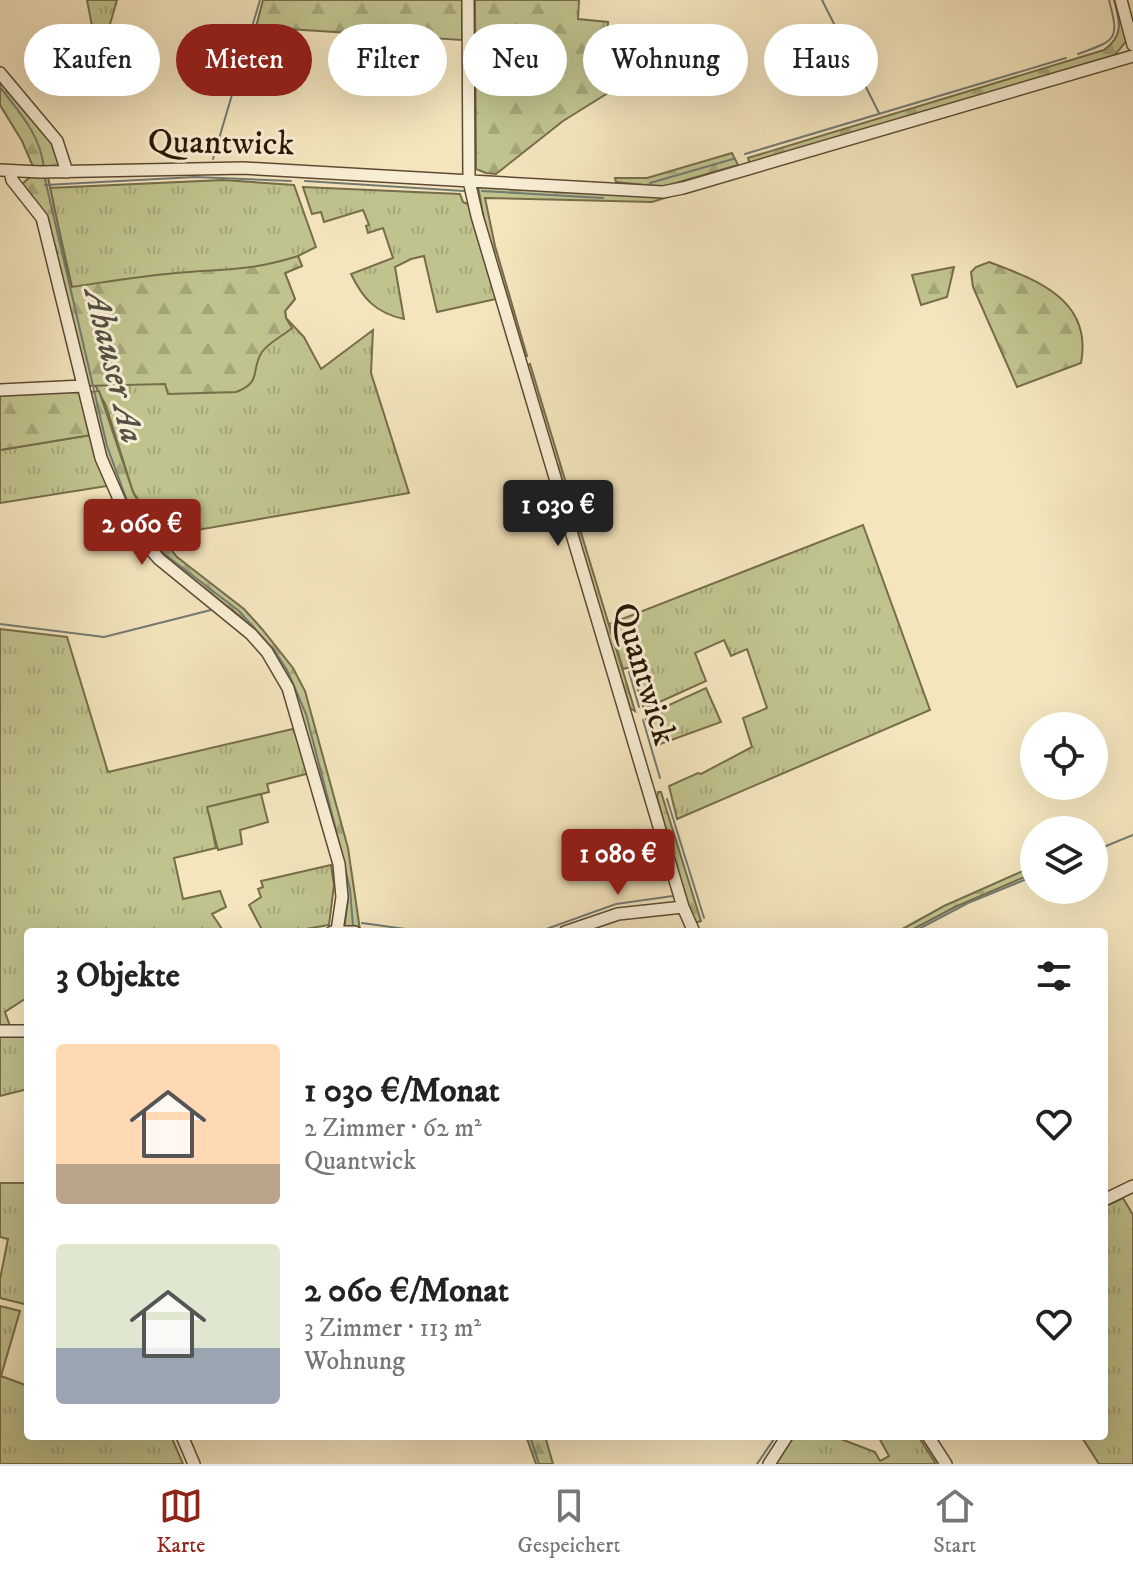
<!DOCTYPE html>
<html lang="de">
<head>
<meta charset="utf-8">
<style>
	body { margin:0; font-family:"IM FELL DW Pica",serif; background:#f6f6f6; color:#222; height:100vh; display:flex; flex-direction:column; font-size:30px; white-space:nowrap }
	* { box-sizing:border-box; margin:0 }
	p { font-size:26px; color:#767676 }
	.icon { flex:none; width:44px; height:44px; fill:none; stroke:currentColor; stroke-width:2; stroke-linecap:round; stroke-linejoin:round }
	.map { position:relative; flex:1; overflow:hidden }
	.side { position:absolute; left:24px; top:928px; width:1084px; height:512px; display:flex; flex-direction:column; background:#fff; border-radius:8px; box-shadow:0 8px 32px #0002 }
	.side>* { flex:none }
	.top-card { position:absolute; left:24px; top:24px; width:1086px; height:72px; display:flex; gap:16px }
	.fabs { position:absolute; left:1020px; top:712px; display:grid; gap:16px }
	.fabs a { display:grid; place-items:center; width:88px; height:88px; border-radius:50%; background:#fff; box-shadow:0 8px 32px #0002; font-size:40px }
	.price { position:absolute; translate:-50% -68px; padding:0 18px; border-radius:8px; background:#8f2418; color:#fff; font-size:26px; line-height:52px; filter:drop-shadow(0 2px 4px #0008) }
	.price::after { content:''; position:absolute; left:50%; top:48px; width:24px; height:18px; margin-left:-12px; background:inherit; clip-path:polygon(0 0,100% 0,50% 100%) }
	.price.on { background:#222; color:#fff }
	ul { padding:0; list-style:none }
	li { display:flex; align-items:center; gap:24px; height:200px; padding:0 32px }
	li span { display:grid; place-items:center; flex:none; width:224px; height:160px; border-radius:8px; color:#555 }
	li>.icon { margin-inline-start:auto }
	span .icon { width:96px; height:96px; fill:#fffc; stroke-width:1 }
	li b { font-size:34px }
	h2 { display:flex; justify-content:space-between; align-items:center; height:96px; padding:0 32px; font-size:34px }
	.pill { padding:0 28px; border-radius:36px; background:#fff; box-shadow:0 8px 32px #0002; font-size:28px; line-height:72px }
	.pill.on { background:#8f2418; color:#fff }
	.dock { display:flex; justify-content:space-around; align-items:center; height:112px; border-top:2px solid #e0e0e0; background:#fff; font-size:22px; color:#767676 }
	.dock a { display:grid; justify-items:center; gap:4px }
	.dock .on { color:#8f2418 }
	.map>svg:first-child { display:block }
</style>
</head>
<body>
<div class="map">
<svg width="1133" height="1464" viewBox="0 0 1133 1464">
	<defs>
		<pattern id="grass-tufts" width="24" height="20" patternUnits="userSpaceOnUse" patternTransform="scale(2)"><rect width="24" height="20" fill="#c0c38e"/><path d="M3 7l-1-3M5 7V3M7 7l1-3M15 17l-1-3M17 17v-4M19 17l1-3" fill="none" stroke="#a5a779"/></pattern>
		<pattern id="forest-firs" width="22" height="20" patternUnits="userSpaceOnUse" patternTransform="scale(2)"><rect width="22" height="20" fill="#c0c38e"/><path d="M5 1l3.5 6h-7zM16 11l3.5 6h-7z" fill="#a5a779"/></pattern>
	</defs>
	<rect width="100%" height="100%" fill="#f4e5bd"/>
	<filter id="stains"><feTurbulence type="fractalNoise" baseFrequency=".0025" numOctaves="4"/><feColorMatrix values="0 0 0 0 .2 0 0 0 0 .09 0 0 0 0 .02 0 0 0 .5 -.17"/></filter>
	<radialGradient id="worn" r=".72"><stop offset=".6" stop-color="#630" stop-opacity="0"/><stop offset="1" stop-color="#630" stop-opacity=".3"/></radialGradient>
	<!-- grass -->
	<path fill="url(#grass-tufts)" stroke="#766d4a" stroke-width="2" d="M 87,0 L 117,0 L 99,62 Z
		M 223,180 L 294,185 L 316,247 L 298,256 L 302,266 L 285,273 L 295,299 L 285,311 L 286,318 L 304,337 L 321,369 L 373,330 L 371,373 L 409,493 L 163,536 L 133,492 L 106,406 L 95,385 L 49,188 Z
		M 303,187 L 460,194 L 463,202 L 470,205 L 496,299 L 437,312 L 424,256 L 411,259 L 395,267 L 404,319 C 376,313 363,299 351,274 L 393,258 L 383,228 L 368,233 L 366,226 L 369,225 L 363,210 L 324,222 L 321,212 L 312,214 Z
		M 91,435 L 107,486 L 0,503 L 0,450 Z
		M 863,525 L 930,710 L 677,819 L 669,786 L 698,773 L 701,774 L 752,747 L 743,718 L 767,708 L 747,649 L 731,656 L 724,640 L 695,653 L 706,681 L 644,709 L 631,667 L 623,669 L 609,624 Z
		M 0,629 L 67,637 L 108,772 L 297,728 L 310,773 L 267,784 L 269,792 L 208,807 L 216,848 L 174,858 L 183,899 L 220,891 L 226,907 L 212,914 L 224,932 L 28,932 L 28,997 L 5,1012 L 11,1029 L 0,1027 Z
		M 706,688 L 721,722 L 655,746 L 645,716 Z
		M 331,865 L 334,885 L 329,925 L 289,932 L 263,932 L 249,905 L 261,897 L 258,889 L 263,887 L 261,881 Z
		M 28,1036 L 28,1089 L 0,1096 L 0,1037 Z
		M 0,1183 L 28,1183 L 28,1305 L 0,1298 L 0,1279 L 8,1239 L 0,1237 Z
		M 1123,1198 L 1133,1215 L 1133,1464 L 1099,1464 L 1081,1436 L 1104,1436 L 1104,1207 Z
		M 0,1306 L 20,1311 L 1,1376 L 28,1386 L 28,1436 L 171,1436 L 183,1464 L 0,1464 Z
		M 794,1436 L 833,1436 L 875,1452 L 880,1461 L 889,1456 L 878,1436 L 918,1436 L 936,1464 L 776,1464 Z"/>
	<!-- forest -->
	<path fill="url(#forest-firs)" stroke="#766d4a" stroke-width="2" d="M 263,0 L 462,0 L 462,40 L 256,27 Z
		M 475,0 L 579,0 L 578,19 L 608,22 C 606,55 602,60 632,78 L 563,121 L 496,174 L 486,173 L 476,169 Z
		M 1114,0 L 1117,0 L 1127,40 L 1115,55 L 750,165 L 748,158 L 1104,50 C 1124,36 1120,21 1114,0 Z
		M 0,80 C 22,105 56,135 61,170 L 34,169 L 22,141 L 0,105 Z
		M 732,153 L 738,165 L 662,187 L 616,182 L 615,178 L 647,178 Z
		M 31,176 L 48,177 L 71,287 C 106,282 141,276 176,273 C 222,269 252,271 298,256 L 302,266 L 285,273 L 295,299 L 285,311 L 286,318 L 292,328 C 284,335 268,343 262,352 C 250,370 263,382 236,392 L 168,394 L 165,384 L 85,386 L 43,218 L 21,185 Z
		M 478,187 L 674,195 L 652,202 L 485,198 L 495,246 L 527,356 L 523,356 L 488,241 Z
		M 989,262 C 1037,280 1093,300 1081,363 L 1017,387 L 973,287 L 971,272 L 976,267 Z
		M 954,267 L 947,297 L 921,305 L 912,275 Z
		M 530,364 L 635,711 L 630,708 L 526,367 Z
		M 79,390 L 91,435 L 0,450 L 0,394 L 18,395 Z
		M 99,391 L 133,492 L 151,524 L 177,557 L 244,609 L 262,629 L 293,668 L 305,691 L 348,848 L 360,930 L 344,930 L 348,900 L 346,877 L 296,696 L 259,636 L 241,617 L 164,557 L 138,525 L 124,500 L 107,459 L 90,392 Z
		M 658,792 L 661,792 L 701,921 L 695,923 L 683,892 L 657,797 Z
		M 1034,866 L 1034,873 L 955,907 L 908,932 L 897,932 L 944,906 Z
		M 526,1436 L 545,1436 L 553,1464 L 536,1464 Z"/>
	<!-- garden -->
	<path fill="#c0c38e" stroke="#766d4a" stroke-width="2" d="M 261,794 L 268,822 L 240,830 L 242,844 L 218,850 L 207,807 Z"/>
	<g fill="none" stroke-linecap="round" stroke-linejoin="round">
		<!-- stream -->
		<path stroke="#737a73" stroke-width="2" d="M 822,0 L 879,113
			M 1078,54 C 1116,40 1120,41 1109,0
			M 0,87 C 19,112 41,135 44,169
			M 745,154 L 1066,58
			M 213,159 L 260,0
			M 44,175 L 107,446 L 126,498 L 163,553 L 239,611 L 274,650 L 287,670 L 306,714 L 334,822 L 350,889 L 353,926
			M 305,181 L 464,191
			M 650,183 L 733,159
			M 45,185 L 195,177 L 291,181
			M 482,191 L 603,198
			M 0,624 L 104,637 L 211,610
			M 629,672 L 639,707
			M 643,720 L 660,778
			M 667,799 L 704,918
			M 1094,851 L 1133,835
			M 362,923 L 427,932
			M 538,932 L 616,904 L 673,896
			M 913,932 L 968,903 L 1034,876
			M 530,1436 L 539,1464
			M 921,1436 L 939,1464
			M 757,1464 L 776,1436"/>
		<!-- minor casing -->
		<g stroke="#5e4a33" stroke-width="14">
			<path id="minor" d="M 468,0 L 469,181 L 477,216 L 683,907 L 694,932
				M 1121,0 L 1133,45
				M 0,73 L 57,141 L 67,172
				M 0,170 L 40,172 L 243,168 L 663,192 L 683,188 L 1133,56
				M 10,171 L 12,180 L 42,218 L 101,458 L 126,515 L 136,533 L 159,559 L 251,634 L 267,652 L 288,688 L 339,864 L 342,897 L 337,931
				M 0,390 L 83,386
				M 332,932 L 355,932
				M 565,932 L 618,914 L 683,907
				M 0,1031 L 28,1031
				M 1104,1200 L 1133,1186
				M 182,1436 L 194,1464
				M 928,1436 L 946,1464
				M 769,1464 L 787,1436"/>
		</g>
		<!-- minor -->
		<use href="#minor" stroke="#f8eed4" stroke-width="11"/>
	</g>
	<g text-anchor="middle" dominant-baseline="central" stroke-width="6" stroke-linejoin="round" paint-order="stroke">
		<!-- street labels -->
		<g font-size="34" fill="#2c1705" stroke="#f8eed4">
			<text transform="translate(221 143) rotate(1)">Quantwick</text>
			<text transform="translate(644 674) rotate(73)">Quantwick</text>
		</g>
		<!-- water labels -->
		<g font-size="36" font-style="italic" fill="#555145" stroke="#f8eed4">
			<text transform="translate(114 366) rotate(76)">Ahauser Aa</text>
		</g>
	</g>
	<rect width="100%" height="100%" filter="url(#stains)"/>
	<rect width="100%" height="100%" fill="url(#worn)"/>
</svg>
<div class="fabs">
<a><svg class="icon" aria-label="locate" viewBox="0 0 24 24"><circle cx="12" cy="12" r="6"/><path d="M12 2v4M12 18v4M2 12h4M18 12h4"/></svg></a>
<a><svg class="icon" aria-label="layers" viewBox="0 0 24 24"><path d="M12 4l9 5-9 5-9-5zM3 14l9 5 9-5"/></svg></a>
</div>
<b class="price on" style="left:558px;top:548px">1 030 €</b>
<b class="price" style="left:142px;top:567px">2 060 €</b>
<b class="price" style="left:618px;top:897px">1 080 €</b>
<div class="top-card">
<a class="pill">Kaufen</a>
<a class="pill on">Mieten</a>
<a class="pill">Filter</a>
<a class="pill">Neu</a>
<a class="pill">Wohnung</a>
<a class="pill">Haus</a>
</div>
<section class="side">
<h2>3 Objekte<svg class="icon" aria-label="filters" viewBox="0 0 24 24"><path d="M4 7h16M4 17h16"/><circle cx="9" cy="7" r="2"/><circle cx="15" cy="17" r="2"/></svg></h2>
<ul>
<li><span style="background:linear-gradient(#ffd9b3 75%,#b9a48a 0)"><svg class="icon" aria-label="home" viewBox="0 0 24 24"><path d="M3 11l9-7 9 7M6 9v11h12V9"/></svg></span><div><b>1 030 €/Monat</b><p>2 Zimmer · 62 m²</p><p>Quantwick</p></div><svg class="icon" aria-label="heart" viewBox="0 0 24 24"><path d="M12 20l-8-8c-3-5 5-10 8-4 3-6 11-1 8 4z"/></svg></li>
<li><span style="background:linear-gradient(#dfe7d0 65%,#9aa5b1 0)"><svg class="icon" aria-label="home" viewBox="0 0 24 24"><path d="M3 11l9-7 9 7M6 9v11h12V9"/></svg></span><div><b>2 060 €/Monat</b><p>3 Zimmer · 113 m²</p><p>Wohnung</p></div><svg class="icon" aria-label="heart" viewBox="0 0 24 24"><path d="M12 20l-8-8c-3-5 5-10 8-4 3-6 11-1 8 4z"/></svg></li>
</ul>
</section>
</div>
<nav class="dock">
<a class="on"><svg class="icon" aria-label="map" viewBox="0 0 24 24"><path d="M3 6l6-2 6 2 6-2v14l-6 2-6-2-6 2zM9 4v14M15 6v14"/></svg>Karte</a>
<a><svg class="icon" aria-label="saved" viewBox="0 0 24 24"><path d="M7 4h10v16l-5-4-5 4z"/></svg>Gespeichert</a>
<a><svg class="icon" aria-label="home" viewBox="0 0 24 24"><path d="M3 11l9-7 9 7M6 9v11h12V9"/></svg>Start</a>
</nav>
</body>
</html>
